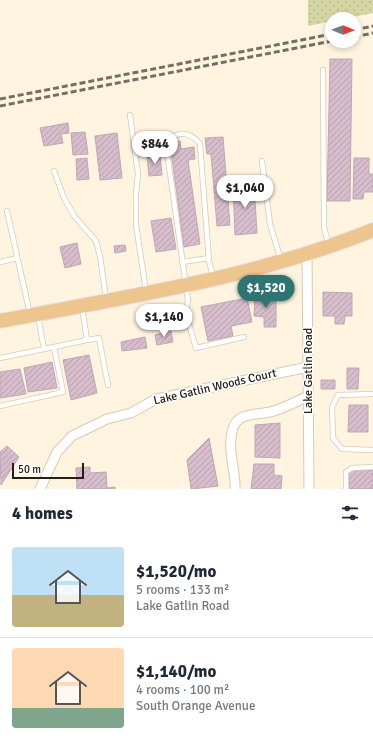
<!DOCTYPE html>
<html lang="en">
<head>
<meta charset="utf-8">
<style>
	body { margin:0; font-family:Signika,sans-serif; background:#f2f2f3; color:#1f2937; height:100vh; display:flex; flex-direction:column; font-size:15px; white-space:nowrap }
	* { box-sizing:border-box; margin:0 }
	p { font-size:13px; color:#747a83 }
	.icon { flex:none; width:22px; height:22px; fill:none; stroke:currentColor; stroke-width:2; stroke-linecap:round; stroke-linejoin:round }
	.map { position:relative; height:489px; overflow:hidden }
	.panel { display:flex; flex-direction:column; background:#fff; flex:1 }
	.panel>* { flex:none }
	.needle { width:26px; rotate:91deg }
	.buttons { position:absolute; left:325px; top:12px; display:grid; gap:8px }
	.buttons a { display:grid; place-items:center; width:36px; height:36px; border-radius:50%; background:#fff; box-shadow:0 2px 6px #0003; font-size:20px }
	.scale { position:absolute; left:12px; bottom:10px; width:72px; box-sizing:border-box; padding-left:4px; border:2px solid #252017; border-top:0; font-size:11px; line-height:14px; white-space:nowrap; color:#252017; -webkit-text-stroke:3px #fff; paint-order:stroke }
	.price { position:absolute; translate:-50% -34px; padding:0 9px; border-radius:14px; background:#fff; color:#222; font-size:13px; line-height:26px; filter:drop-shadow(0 1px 2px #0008) }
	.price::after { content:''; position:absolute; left:50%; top:24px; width:12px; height:9px; margin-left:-6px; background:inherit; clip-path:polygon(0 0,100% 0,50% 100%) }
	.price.selected { background:#2c7572; color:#fff }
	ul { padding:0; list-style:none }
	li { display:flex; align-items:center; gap:12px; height:100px; padding:0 12px }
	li+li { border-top:1px solid #e0e1e3 }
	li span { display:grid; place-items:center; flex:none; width:112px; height:80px; border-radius:4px; color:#555 }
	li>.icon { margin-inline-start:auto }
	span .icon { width:48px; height:48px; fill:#fffc; stroke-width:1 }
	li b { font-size:17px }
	h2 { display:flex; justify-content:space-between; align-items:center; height:48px; padding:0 12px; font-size:17px }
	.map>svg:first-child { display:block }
</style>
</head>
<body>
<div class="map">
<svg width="373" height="489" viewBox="0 0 373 489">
	<defs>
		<pattern id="park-dots" width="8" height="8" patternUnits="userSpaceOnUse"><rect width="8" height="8" fill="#d4d7a4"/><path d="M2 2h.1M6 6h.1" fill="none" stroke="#b6b88c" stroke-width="1.8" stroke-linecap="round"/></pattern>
		<pattern id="building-hatch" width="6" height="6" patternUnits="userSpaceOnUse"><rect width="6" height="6" fill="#d7bccb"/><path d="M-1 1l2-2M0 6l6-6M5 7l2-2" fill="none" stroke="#b8a1ae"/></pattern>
	</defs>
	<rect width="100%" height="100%" fill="#fff4df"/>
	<!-- park -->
	<path fill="url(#park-dots)" d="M 308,0 L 373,0 L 373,13 L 342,19 L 332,19 L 332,21 L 308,26 Z"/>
	<!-- building -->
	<path fill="url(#building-hatch)" stroke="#c0a6b5" d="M 330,59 L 352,59 L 350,201 L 327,201 Z
		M 68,123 L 69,133 L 61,134 L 63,143 L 44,146 L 40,128 Z
		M 85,132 L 88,154 L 73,155 L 71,133 Z
		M 117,133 L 122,178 L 100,180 L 95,136 Z
		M 223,137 L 230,225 L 217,226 L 211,154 L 207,154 L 205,138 Z
		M 180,141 L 181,149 L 194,147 L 195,159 L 188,160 L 200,244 L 184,247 L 170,143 Z
		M 160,154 L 162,175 L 149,176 L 147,156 Z
		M 87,158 L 89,179 L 77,180 L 76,159 Z
		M 354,158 L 369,158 L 369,174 L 373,174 L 373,192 L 364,192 L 363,199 L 353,199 Z
		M 254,183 L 257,233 L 235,235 L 233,184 Z
		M 171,218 L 176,249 L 156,252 L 151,221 Z
		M 77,243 L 81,264 L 65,268 L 60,247 Z
		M 125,245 L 126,251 L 115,253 L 114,246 Z
		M 323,292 L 352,293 L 352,316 L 345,316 L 344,324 L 335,324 L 335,316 L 323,316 Z
		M 255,295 L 276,295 L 276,327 L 264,327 L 264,317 L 254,316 Z
		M 247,298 L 252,322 L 231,326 L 233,336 L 208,341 L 201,307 Z
		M 171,331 L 173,342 L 157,345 L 155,335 Z
		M 145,337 L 147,348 L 122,351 L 121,342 Z
		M 89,355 L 97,393 L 71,400 L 63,360 Z
		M 52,362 L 57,388 L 28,392 L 24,368 Z
		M 347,368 L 359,368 L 358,389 L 347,389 Z
		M 20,369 L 26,394 L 0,398 L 0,372 Z
		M 321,380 L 335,380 L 335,389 L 321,389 Z
		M 349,405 L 368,405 L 368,432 L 348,432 Z
		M 280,423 L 280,458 L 255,457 L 255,425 Z
		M 209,438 L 218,486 L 191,489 L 187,460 Z
		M 7,446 L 19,457 L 1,485 L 0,452 Z
		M 254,464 L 274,464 L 274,475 L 282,476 L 281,489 L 251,489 Z
		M 90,467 L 90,473 L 106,472 L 107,488 L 115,487 L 115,489 L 77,489 L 76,468 Z
		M 349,470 L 373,470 L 373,489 L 349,489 Z"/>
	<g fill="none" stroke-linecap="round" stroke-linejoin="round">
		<!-- service casing -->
		<g stroke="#d7cab1" stroke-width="6">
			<path id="service" d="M 323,70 L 324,228 L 329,244
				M 130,115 L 138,174 L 136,194 L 136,225 L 146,291
				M 262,161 L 270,224 L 281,260
				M 54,171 L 64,198 L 75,217 L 96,241 L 100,256 L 106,299
				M 7,211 L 30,314
				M 0,262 L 17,258
				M 182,262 L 209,258
				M 213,277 L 209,261 L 200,144 C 188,128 168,131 167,152 L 188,300 L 186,314 L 196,348 L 244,337
				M 38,316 L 44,349
				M 87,340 L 99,338 L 108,385
				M 54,347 L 87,340 L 82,307
				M 0,358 L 54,347 L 63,392 L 0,406
				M 373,394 L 338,395 L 332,407 L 333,438 L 342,449 L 373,450
				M 346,489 L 346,472 L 352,468 L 373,467"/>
		</g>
		<!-- minor casing -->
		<g stroke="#d7cab1" stroke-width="11">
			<path id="minor" d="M 307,253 L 309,489
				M 40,489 L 57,452 L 72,436 L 107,419 L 131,413 L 156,399 L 308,367
				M 235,489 C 236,473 229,456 231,439 C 233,407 256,418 277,410 C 288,406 298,401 308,396"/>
		</g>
		<!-- primary casing -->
		<g stroke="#e5e4e3" stroke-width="16">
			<path id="primary" d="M 0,321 C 125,297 255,278 373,230"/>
		</g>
		<!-- service -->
		<use href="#service" stroke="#fff" stroke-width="4.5"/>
		<!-- minor -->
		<use href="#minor" stroke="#fff" stroke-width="9"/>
		<!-- primary -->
		<use href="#primary" stroke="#efc58f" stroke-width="14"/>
		<!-- rail -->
		<path stroke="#766e61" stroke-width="3" stroke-dasharray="6 3" stroke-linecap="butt" d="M 354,30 L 373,26
			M 354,37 L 373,33
			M 0,99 L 332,34
			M 0,106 L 332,41"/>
	</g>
	<g text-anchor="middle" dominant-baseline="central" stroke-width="3.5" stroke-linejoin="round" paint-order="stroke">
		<!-- street labels -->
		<g font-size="12" fill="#252017" stroke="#fff">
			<text transform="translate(308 371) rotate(-90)">Lake Gatlin Road</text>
			<text transform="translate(215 387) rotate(-13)">Lake Gatlin Woods Court</text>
		</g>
	</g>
</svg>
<div class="buttons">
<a><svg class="needle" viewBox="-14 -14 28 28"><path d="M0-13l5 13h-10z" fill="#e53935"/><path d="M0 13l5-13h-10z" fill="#747a83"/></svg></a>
</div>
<div class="scale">50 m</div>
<b class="price" style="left:155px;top:165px">$844</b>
<b class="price" style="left:245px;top:209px">$1,040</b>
<b class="price selected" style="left:266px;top:309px">$1,520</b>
<b class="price" style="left:164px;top:338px">$1,140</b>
</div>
<section class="panel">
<h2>4 homes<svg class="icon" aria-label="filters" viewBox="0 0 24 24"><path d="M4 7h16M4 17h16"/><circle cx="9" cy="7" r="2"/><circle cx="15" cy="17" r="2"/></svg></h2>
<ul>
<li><span style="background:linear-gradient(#bfe0f5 60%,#c2b280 0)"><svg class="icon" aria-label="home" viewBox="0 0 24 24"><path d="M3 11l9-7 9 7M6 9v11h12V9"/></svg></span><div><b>$1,520/mo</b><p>5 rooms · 133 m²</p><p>Lake Gatlin Road</p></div></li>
<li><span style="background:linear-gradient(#ffd9b3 75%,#7fa58c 0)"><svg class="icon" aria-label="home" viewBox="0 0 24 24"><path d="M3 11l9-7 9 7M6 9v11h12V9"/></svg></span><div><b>$1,140/mo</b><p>4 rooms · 100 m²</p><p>South Orange Avenue</p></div></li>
</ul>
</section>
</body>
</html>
